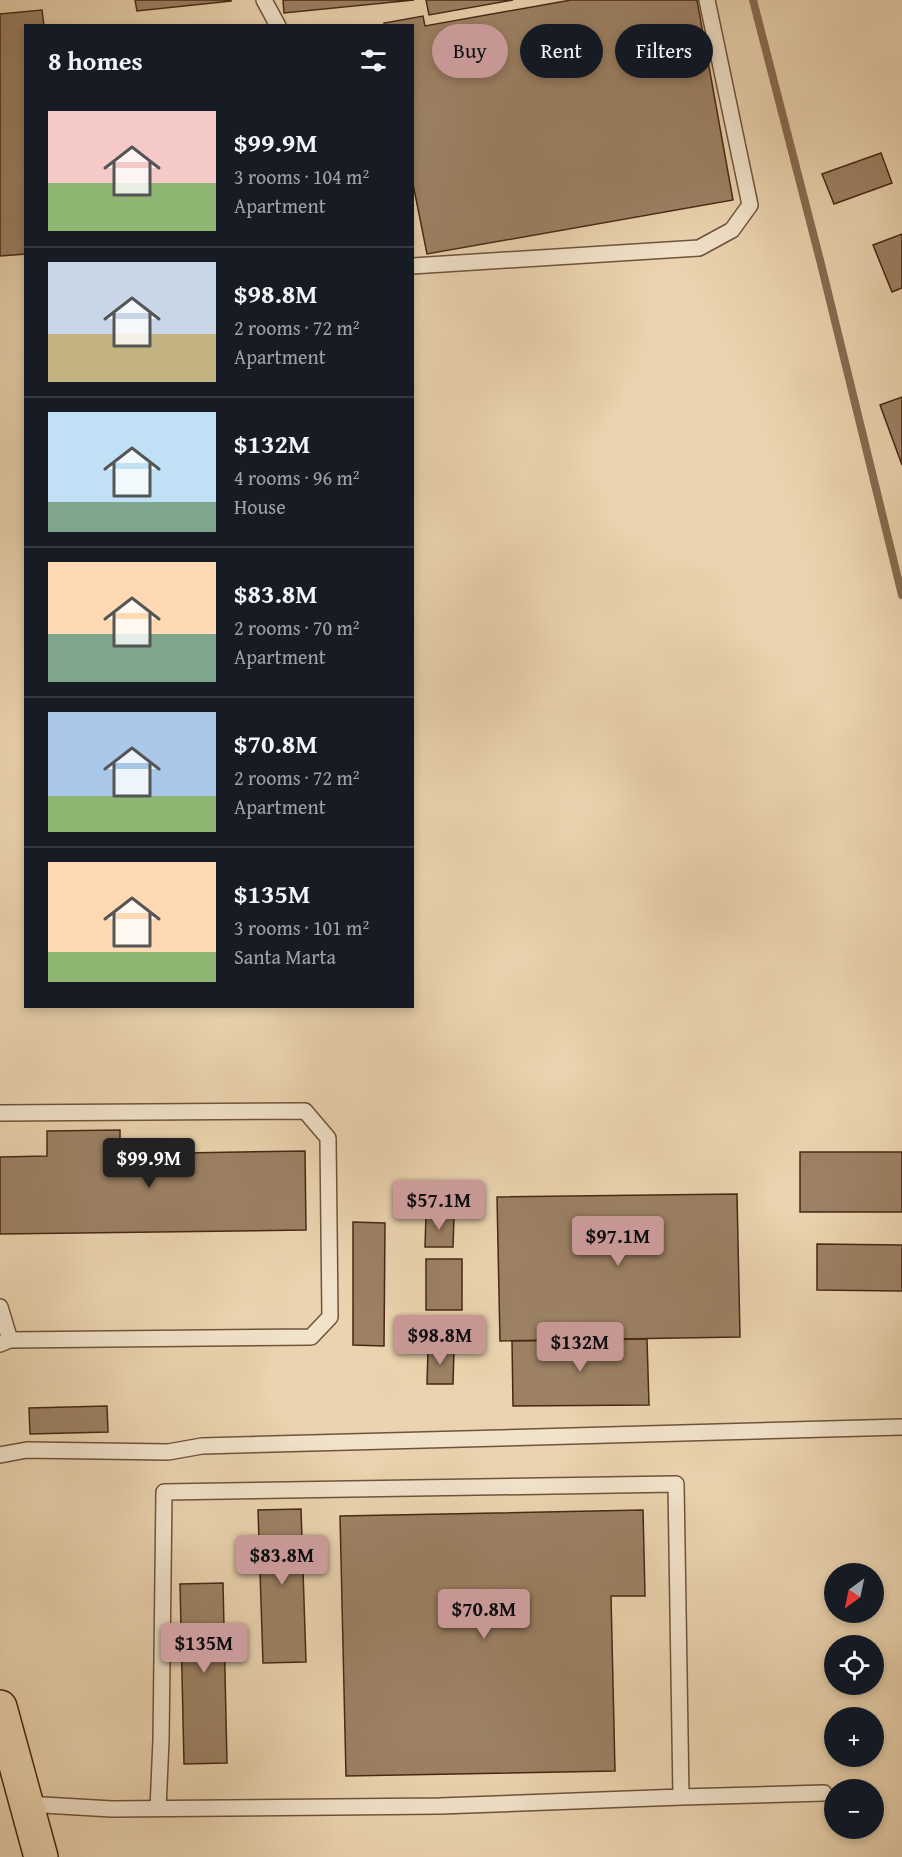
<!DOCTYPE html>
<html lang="en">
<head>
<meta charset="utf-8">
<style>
	body { margin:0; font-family:"Gentium Book Plus",serif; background:#20242c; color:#f1f3f6; height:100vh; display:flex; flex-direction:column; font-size:22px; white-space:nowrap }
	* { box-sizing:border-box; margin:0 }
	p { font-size:20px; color:#9ea1a6 }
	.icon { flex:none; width:33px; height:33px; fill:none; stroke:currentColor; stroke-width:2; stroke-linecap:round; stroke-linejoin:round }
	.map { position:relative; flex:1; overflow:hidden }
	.sheet { position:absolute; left:24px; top:24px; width:390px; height:984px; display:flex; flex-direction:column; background:#171b24; border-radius:0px; box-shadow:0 3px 9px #0003 }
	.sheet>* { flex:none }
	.hud { position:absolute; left:432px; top:24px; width:380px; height:54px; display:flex; gap:12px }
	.needle { width:39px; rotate:213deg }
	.buttons { position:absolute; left:824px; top:1563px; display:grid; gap:12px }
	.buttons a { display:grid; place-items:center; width:60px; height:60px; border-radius:50%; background:#171b24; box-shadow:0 3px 9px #0003; font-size:30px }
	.price { position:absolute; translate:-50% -51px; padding:0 14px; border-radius:6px; background:#c59692; color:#111; font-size:20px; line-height:39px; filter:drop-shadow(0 2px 3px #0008) }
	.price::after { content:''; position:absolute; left:50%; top:36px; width:18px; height:14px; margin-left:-9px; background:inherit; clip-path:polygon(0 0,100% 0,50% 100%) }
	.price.on { background:#222; color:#fff }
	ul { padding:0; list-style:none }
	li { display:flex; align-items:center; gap:18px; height:150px; padding:0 24px }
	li+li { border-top:2px solid #363941 }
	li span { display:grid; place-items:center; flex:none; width:168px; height:120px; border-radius:0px; color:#555 }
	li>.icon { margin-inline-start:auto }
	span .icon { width:72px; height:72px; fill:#fffc; stroke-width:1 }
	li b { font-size:26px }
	h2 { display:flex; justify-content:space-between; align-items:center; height:72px; padding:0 24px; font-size:26px }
	.chip { padding:0 21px; border-radius:27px; background:#171b24; box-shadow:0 3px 9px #0003; font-size:21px; line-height:54px }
	.chip.on { background:#c59692; color:#111 }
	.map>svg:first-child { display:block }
</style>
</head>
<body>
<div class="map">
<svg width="902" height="1857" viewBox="0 0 902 1857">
	<rect width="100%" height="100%" fill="#ead3ae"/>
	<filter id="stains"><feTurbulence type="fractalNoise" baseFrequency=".00333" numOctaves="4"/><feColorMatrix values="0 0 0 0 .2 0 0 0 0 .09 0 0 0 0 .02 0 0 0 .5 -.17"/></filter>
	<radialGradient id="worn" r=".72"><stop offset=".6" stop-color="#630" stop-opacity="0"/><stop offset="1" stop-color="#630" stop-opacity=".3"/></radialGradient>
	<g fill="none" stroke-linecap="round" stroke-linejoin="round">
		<!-- stream -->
		<path stroke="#886c51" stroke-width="8" d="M 753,0 L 821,264 L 902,595"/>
	</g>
	<!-- building -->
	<path fill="#9c8164" stroke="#472814" stroke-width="1.5" d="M 135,0 L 231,0 L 231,1 L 137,11 Z
		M 283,0 L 414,0 L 284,13 Z
		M 426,0 L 513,0 L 429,15 Z
		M 571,0 L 697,0 L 733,200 L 427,254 L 412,179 L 412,26 L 385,26 L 384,23 L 423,16 L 425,26 Z
		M 42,10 L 44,26 L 26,26 L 26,254 L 0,256 L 0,14 Z
		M 881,153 L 892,183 L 834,204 L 822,174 Z
		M 902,234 L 902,288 L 892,292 L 873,245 Z
		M 902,397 L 902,465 L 880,405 Z
		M 120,1130 L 120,1154 L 305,1151 L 306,1230 L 0,1234 L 0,1157 L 47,1156 L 47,1131 Z
		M 800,1152 L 902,1152 L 902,1212 L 800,1212 Z
		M 737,1194 L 740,1337 L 500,1341 L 497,1197 Z
		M 426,1215 L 454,1216 L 453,1247 L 425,1247 Z
		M 353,1222 L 385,1223 L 384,1346 L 353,1345 Z
		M 817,1244 L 902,1245 L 902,1291 L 817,1290 Z
		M 426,1259 L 462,1259 L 462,1310 L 426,1310 Z
		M 647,1339 L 649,1405 L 513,1406 L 512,1341 Z
		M 428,1349 L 454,1349 L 453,1384 L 427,1384 Z
		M 107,1406 L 108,1432 L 30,1434 L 29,1408 Z
		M 301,1509 L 306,1662 L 263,1663 L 258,1510 Z
		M 643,1510 L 645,1596 L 611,1596 L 615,1771 L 346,1776 L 340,1516 Z
		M 223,1583 L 227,1763 L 184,1764 L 180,1584 Z"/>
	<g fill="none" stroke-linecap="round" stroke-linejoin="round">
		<!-- lane casing -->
		<g stroke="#70533a" stroke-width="18">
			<path id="lane" d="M 264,0 L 278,26
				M 412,266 L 699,248 L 732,230 L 750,205 L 707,0
				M 0,1113 L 305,1111 L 328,1138 L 330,1317 L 311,1337 L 10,1340 L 0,1344
				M 0,1307 L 10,1340
				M 0,1455 L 27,1450 L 168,1452 L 202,1446 L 902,1427
				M 26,1804 L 112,1809 L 440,1806 L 681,1797 L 824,1793
				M 158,1809 L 161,1740 L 164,1492 L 676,1484 L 681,1797"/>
		</g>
		<!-- primary casing -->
		<g stroke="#472814" stroke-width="36">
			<path id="primary" d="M 0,1707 L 41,1857"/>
		</g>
		<!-- lane -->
		<use href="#lane" stroke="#f1e2ca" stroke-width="15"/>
		<!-- primary -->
		<use href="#primary" stroke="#ead3ae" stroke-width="33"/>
	</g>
	<rect width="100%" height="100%" filter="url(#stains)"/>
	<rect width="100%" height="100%" fill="url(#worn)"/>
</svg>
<div class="buttons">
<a><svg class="needle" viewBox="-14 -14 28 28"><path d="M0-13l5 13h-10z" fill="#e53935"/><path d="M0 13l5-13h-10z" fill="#9ea1a6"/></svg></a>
<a><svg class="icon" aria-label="locate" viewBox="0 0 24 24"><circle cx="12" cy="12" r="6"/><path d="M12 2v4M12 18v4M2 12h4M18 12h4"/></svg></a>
<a>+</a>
<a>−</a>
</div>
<b class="price on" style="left:149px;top:1189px">$99.9M</b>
<b class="price" style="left:439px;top:1231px">$57.1M</b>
<b class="price" style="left:618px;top:1267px">$97.1M</b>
<b class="price" style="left:440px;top:1366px">$98.8M</b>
<b class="price" style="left:580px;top:1373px">$132M</b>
<b class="price" style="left:282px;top:1586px">$83.8M</b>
<b class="price" style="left:484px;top:1640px">$70.8M</b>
<b class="price" style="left:204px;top:1674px">$135M</b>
<div class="hud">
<a class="chip on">Buy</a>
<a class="chip">Rent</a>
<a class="chip">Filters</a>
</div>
<section class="sheet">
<h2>8 homes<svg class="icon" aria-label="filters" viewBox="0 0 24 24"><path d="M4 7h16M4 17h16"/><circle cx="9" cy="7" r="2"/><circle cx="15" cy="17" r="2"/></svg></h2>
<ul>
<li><span style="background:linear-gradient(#f6c9c9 60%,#8fb573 0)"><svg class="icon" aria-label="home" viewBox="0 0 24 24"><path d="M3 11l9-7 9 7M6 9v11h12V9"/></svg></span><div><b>$99.9M</b><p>3 rooms · 104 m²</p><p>Apartment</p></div></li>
<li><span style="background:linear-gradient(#c9d6e8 60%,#c2b280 0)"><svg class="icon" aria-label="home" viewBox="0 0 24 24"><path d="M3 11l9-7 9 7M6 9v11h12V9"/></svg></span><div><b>$98.8M</b><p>2 rooms · 72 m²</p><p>Apartment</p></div></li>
<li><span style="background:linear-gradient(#bfe0f5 75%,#7fa58c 0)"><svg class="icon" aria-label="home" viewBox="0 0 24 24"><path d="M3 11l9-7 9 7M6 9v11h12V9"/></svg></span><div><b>$132M</b><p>4 rooms · 96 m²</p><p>House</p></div></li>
<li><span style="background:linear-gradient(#ffd9b3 60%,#7fa58c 0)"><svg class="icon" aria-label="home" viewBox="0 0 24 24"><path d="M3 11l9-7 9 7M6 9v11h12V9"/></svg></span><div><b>$83.8M</b><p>2 rooms · 70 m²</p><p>Apartment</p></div></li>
<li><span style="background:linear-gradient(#a9c7e8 70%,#8fb573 0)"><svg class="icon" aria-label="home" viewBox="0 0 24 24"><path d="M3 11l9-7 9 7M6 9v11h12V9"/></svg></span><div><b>$70.8M</b><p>2 rooms · 72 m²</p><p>Apartment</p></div></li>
<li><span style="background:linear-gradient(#ffd9b3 75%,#8fb573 0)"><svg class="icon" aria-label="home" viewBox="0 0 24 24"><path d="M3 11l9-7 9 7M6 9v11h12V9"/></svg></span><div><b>$135M</b><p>3 rooms · 101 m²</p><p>Santa Marta</p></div></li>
</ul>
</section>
</div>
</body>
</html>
